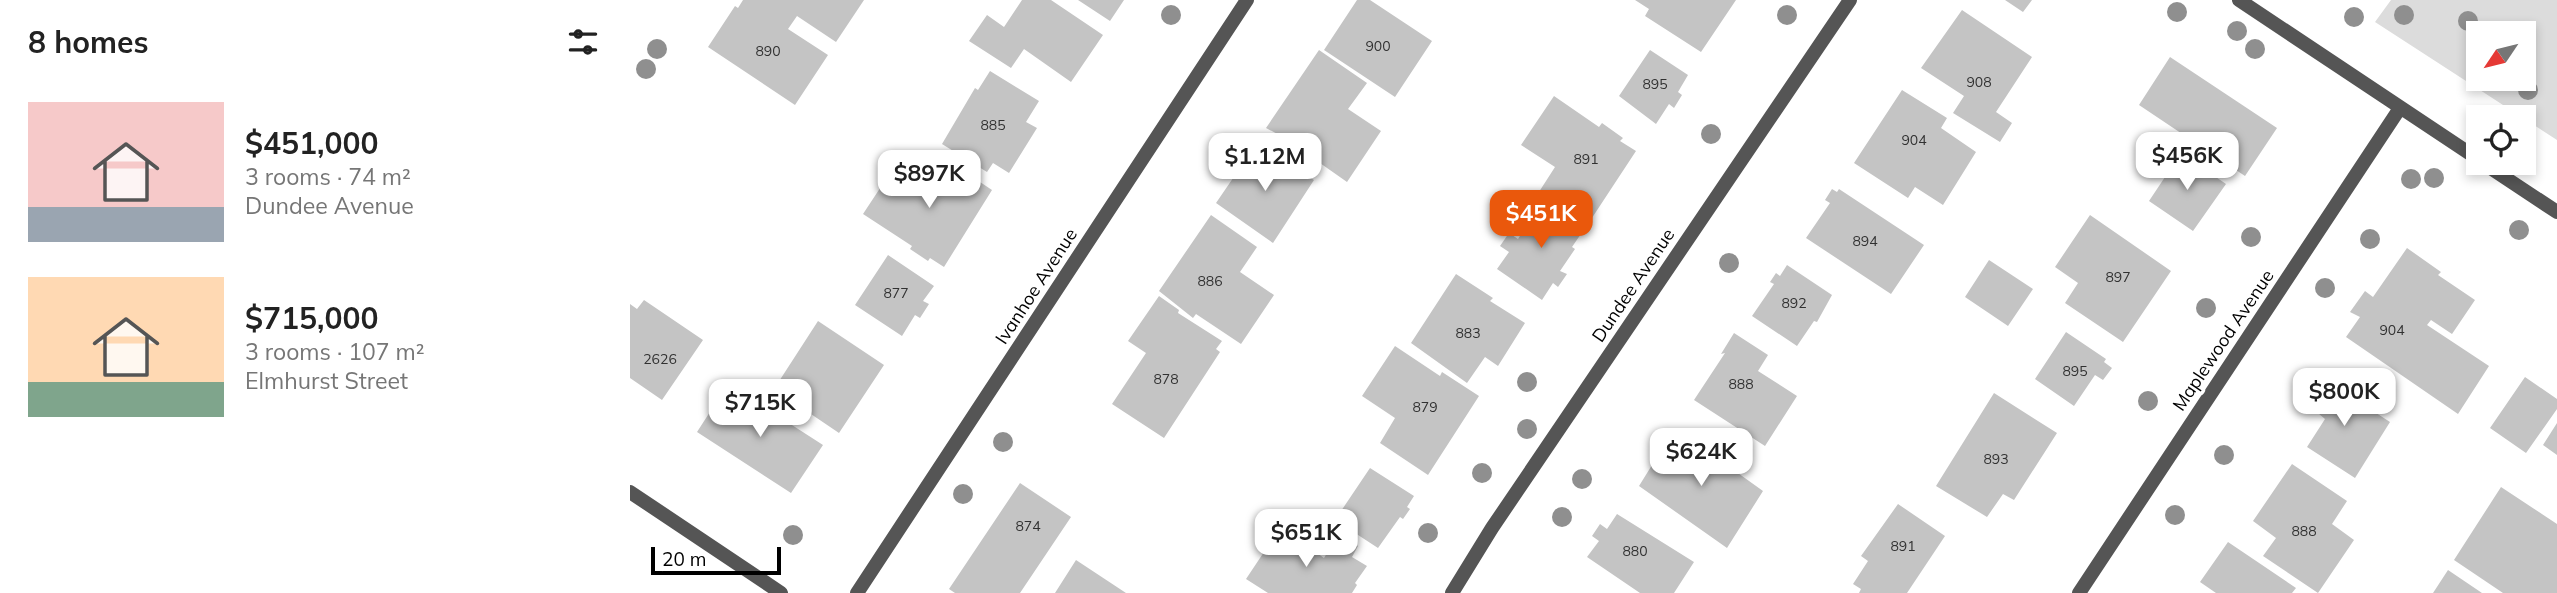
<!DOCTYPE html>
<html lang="en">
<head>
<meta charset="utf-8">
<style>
	body { margin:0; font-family:Mulish,sans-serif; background:#f6f6f6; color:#222; height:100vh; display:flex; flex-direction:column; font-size:26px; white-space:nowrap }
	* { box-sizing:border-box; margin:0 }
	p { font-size:23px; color:#767676 }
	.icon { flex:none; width:38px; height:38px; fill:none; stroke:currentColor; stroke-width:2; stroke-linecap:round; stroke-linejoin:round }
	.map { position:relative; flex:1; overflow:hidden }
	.details { display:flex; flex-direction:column; background:#fff; width:630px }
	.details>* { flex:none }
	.needle { width:46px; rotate:235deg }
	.fabs { position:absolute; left:1836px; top:21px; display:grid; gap:14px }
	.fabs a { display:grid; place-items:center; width:70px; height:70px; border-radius:0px; background:#fff; box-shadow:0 4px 10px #0003; font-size:35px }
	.scale { position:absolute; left:21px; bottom:18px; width:130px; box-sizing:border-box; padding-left:7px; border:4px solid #000; border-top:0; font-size:19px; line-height:24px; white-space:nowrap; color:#000; -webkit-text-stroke:5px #fff; paint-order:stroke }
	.price { position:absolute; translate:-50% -60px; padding:0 16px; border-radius:14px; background:#fff; color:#222; font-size:23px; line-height:46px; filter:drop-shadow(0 2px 4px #0008) }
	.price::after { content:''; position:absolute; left:50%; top:42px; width:21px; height:16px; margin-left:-10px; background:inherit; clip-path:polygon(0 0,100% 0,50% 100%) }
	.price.active { background:#ea580c; color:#fff }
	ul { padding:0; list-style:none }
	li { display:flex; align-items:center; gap:21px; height:175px; padding:0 28px }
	li span { display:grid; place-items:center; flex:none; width:196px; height:140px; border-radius:0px; color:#555 }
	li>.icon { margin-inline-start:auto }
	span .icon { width:84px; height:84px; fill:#fffc; stroke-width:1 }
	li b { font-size:30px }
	h2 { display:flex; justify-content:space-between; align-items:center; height:84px; padding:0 28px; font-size:30px }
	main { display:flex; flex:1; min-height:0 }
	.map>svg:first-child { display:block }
</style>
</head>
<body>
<main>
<section class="details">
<h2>8 homes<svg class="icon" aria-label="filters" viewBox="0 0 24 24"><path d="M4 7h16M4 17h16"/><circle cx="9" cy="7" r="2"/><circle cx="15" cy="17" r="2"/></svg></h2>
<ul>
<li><span style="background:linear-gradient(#f6c9c9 75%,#9aa5b1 0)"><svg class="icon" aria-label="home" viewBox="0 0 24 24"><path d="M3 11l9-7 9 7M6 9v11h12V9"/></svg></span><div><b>$451,000</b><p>3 rooms · 74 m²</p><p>Dundee Avenue</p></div></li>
<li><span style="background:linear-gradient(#ffd9b3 75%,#7fa58c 0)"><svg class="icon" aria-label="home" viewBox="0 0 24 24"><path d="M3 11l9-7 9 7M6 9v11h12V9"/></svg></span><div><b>$715,000</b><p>3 rooms · 107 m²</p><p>Elmhurst Street</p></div></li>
</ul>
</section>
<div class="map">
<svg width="1927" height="593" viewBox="0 0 1927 593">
	<rect width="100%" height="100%" fill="#fff"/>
	<!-- green -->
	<path fill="#dcdcdc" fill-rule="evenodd" d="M 1761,0 L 1927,0 L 1927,140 L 1745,22 ZM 1848,33 L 1894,33 L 1894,79 L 1848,79 Z"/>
	<!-- building -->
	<path fill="#c4c4c4" d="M 113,0 L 234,0 L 206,42 L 167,16 L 158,29 L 198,55 L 165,105 L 78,47 L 105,6 L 108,8 Z
		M 392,0 L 421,0 L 473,35 L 441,82 L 394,49 L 381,68 L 339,41 L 357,15 L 374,27 Z
		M 448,0 L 494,0 L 480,21 Z
		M 727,0 L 740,0 L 802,41 L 765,97 L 694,50 Z
		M 1005,0 L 1106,0 L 1071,52 L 1015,16 L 1019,9 Z
		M 1375,0 L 1402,0 L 1393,12 Z
		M 1332,10 L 1402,57 L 1366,112 L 1382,123 L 1370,142 L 1323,113 L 1334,96 L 1291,68 Z
		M 689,50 L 737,83 L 718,109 L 751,131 L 717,182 L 670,149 L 667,152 L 650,141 L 653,137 L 636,128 Z
		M 1020,50 L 1058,75 L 1048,92 L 1052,95 L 1044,108 L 1039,104 L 1026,124 L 989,96 Z
		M 1540,57 L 1647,128 L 1615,176 L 1509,105 Z
		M 360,71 L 409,101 L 396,122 L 407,128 L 379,173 L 363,163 L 357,172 L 312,144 L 345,88 L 348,90 Z
		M 1272,90 L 1317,118 L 1311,128 L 1346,152 L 1313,205 L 1285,187 L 1278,198 L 1224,163 Z
		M 924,96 L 969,127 L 972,123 L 993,138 L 990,141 L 1006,151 L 956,227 L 907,195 L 925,167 L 891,145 Z
		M 625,146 L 684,180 L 643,243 L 586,203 Z
		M 1551,153 L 1596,184 L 1563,231 L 1519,201 Z
		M 320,162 L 362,190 L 314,267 L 300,258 L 298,261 L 280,249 L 282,246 L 233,214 L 266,164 L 303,188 Z
		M 1202,189 L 1207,192 L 1209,189 L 1294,245 L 1261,294 L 1176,238 L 1200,203 L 1195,200 Z
		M 913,200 L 955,228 L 942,247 L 945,249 L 930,271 L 937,274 L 928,287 L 923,283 L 912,300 L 867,269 L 879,252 L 870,246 L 879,233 L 888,239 Z
		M 581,215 L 627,247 L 610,272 L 644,295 L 611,344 L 566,314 L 563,318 L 529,291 Z
		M 1460,215 L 1541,271 L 1493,342 L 1435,303 L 1448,283 L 1425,267 Z
		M 1777,248 L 1811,272 L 1808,275 L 1845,300 L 1822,334 L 1801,320 L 1797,325 L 1859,366 L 1828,414 L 1716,337 L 1730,317 L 1720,312 L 1735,291 L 1743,297 Z
		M 258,255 L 304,286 L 293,301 L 299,304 L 290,318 L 285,315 L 272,336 L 225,305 Z
		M 1359,260 L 1403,289 L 1378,326 L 1335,297 Z
		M 1157,265 L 1202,295 L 1187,322 L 1184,321 L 1167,346 L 1122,316 L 1144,284 L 1140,282 L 1146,273 L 1150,276 Z
		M 826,274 L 863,298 L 860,301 L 895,323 L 868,366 L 855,357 L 837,383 L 781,343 Z
		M 529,296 L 549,310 L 548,313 L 592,341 L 586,349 L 590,352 L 534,438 L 482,404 L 516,353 L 498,341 Z
		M 14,300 L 73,340 L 32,400 L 0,378 L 0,304 L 7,309 Z
		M 188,321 L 254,365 L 209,433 L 144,389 Z
		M 1436,332 L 1476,359 L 1474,362 L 1482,368 L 1473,380 L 1465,375 L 1444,406 L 1405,379 Z
		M 1104,333 L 1138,355 L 1128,371 L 1167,396 L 1135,446 L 1064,400 L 1095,353 L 1091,354 Z
		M 765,346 L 810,376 L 812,372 L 849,396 L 798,475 L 750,443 L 765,418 L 732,396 Z
		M 1895,377 L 1927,399 L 1927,409 L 1896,453 L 1860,428 Z
		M 1692,378 L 1760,422 L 1725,478 L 1677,447 L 1695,419 L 1675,402 Z
		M 98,384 L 193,445 L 161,493 L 67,432 Z
		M 1364,393 L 1427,433 L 1384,500 L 1373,494 L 1357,517 L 1306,486 Z
		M 1927,423 L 1927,455 L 1913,445 Z
		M 1045,428 L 1133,491 L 1097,548 L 1009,486 Z
		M 1662,464 L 1717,501 L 1702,524 L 1724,540 L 1688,593 L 1633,556 L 1646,538 L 1623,521 Z
		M 740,468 L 784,496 L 777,507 L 780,509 L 773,519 L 770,517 L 748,548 L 705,520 Z
		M 390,483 L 441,517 L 390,593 L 325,593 L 319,589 Z
		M 1871,487 L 1927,524 L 1927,593 L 1873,593 L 1824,560 Z
		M 1268,504 L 1315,536 L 1277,593 L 1229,593 L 1231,589 L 1223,584 L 1238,561 L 1231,556 Z
		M 987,514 L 1064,562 L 1044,593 L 1010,593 L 957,557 L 969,541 L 962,536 L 970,524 L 977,529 Z
		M 648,531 L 682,554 L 684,551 L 694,558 L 703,543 L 709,547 L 715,537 L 728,546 L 722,557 L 737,566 L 725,583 L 727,585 L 722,593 L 638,593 L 616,579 Z
		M 1598,542 L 1666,588 L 1662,593 L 1586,593 L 1570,582 Z
		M 446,560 L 496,593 L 425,593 Z
		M 1818,570 L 1852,593 L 1803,593 Z"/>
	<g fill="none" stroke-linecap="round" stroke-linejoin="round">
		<!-- street -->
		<path stroke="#555" stroke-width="14" d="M 1609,0 L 1848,159
			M 1853,163 L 1927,212
			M 0,492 L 151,593
			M 227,593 L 617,0
			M 822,593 L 862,528 L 1220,0
			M 1449,593 L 1770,108"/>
	</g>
	<!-- trees -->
	<g fill="#8f8f8f">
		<circle cx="1547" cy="12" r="10"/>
		<circle cx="541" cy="15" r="10"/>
		<circle cx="1157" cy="15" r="10"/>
		<circle cx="1774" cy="15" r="10"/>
		<circle cx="1724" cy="17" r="10"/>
		<circle cx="1838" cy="21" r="10"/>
		<circle cx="1607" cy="31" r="10"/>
		<circle cx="27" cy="49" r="10"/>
		<circle cx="1625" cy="49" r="10"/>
		<circle cx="16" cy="69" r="10"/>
		<circle cx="1898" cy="90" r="10"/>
		<circle cx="1081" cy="134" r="10"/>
		<circle cx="1804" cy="178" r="10"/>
		<circle cx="1781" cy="179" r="10"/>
		<circle cx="1889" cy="230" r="10"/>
		<circle cx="1621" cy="237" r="10"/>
		<circle cx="1740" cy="239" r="10"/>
		<circle cx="1099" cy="263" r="10"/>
		<circle cx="1695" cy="288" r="10"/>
		<circle cx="1576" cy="308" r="10"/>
		<circle cx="897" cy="382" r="10"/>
		<circle cx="1518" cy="401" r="10"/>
		<circle cx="897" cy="429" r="10"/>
		<circle cx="373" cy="442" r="10"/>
		<circle cx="1594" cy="455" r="10"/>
		<circle cx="852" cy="473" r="10"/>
		<circle cx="952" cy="479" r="10"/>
		<circle cx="333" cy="494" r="10"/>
		<circle cx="1545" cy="515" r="10"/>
		<circle cx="932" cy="517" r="10"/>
		<circle cx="798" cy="533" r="10"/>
		<circle cx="163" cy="535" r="10"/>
	</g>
	<g text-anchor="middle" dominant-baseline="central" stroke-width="7" stroke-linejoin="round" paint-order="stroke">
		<!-- number labels -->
		<g font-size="14" fill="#313131">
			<text x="748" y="46">900</text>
			<text x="138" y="51">890</text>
			<text x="1349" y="82">908</text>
			<text x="1025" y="84">895</text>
			<text x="363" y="125">885</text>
			<text x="1284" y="140">904</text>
			<text x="956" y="159">891</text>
			<text x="1235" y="241">894</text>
			<text x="1488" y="277">897</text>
			<text x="580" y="281">886</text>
			<text x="266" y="293">877</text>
			<text x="1164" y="303">892</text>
			<text x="1762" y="330">904</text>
			<text x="838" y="333">883</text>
			<text x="30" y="359">2626</text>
			<text x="1445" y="371">895</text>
			<text x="536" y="379">878</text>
			<text x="1111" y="384">888</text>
			<text x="795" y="407">879</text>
			<text x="1366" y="459">893</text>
			<text x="398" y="526">874</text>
			<text x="1674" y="531">888</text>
			<text x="1273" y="546">891</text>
			<text x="1005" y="551">880</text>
		</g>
		<!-- street labels -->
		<g font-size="18" fill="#000" stroke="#fff">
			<text transform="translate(1003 285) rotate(-56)">Dundee Avenue</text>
			<text transform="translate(406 286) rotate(-57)">Ivanhoe Avenue</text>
			<text transform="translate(1593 340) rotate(-56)">Maplewood Avenue</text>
		</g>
	</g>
</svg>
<div class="fabs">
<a><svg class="needle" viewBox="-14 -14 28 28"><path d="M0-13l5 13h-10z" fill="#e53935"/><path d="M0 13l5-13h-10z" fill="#767676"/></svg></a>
<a><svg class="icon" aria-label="locate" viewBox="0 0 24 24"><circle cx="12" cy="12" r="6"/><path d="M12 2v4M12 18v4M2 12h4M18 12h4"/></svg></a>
</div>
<div class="scale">20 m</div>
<b class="price" style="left:1557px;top:192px">$456K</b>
<b class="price" style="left:635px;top:193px">$1.12M</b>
<b class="price" style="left:299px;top:210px">$897K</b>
<b class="price active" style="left:911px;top:250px">$451K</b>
<b class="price" style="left:1714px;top:428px">$800K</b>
<b class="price" style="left:130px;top:439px">$715K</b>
<b class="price" style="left:1071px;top:488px">$624K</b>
<b class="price" style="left:676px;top:569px">$651K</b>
</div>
</main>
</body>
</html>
